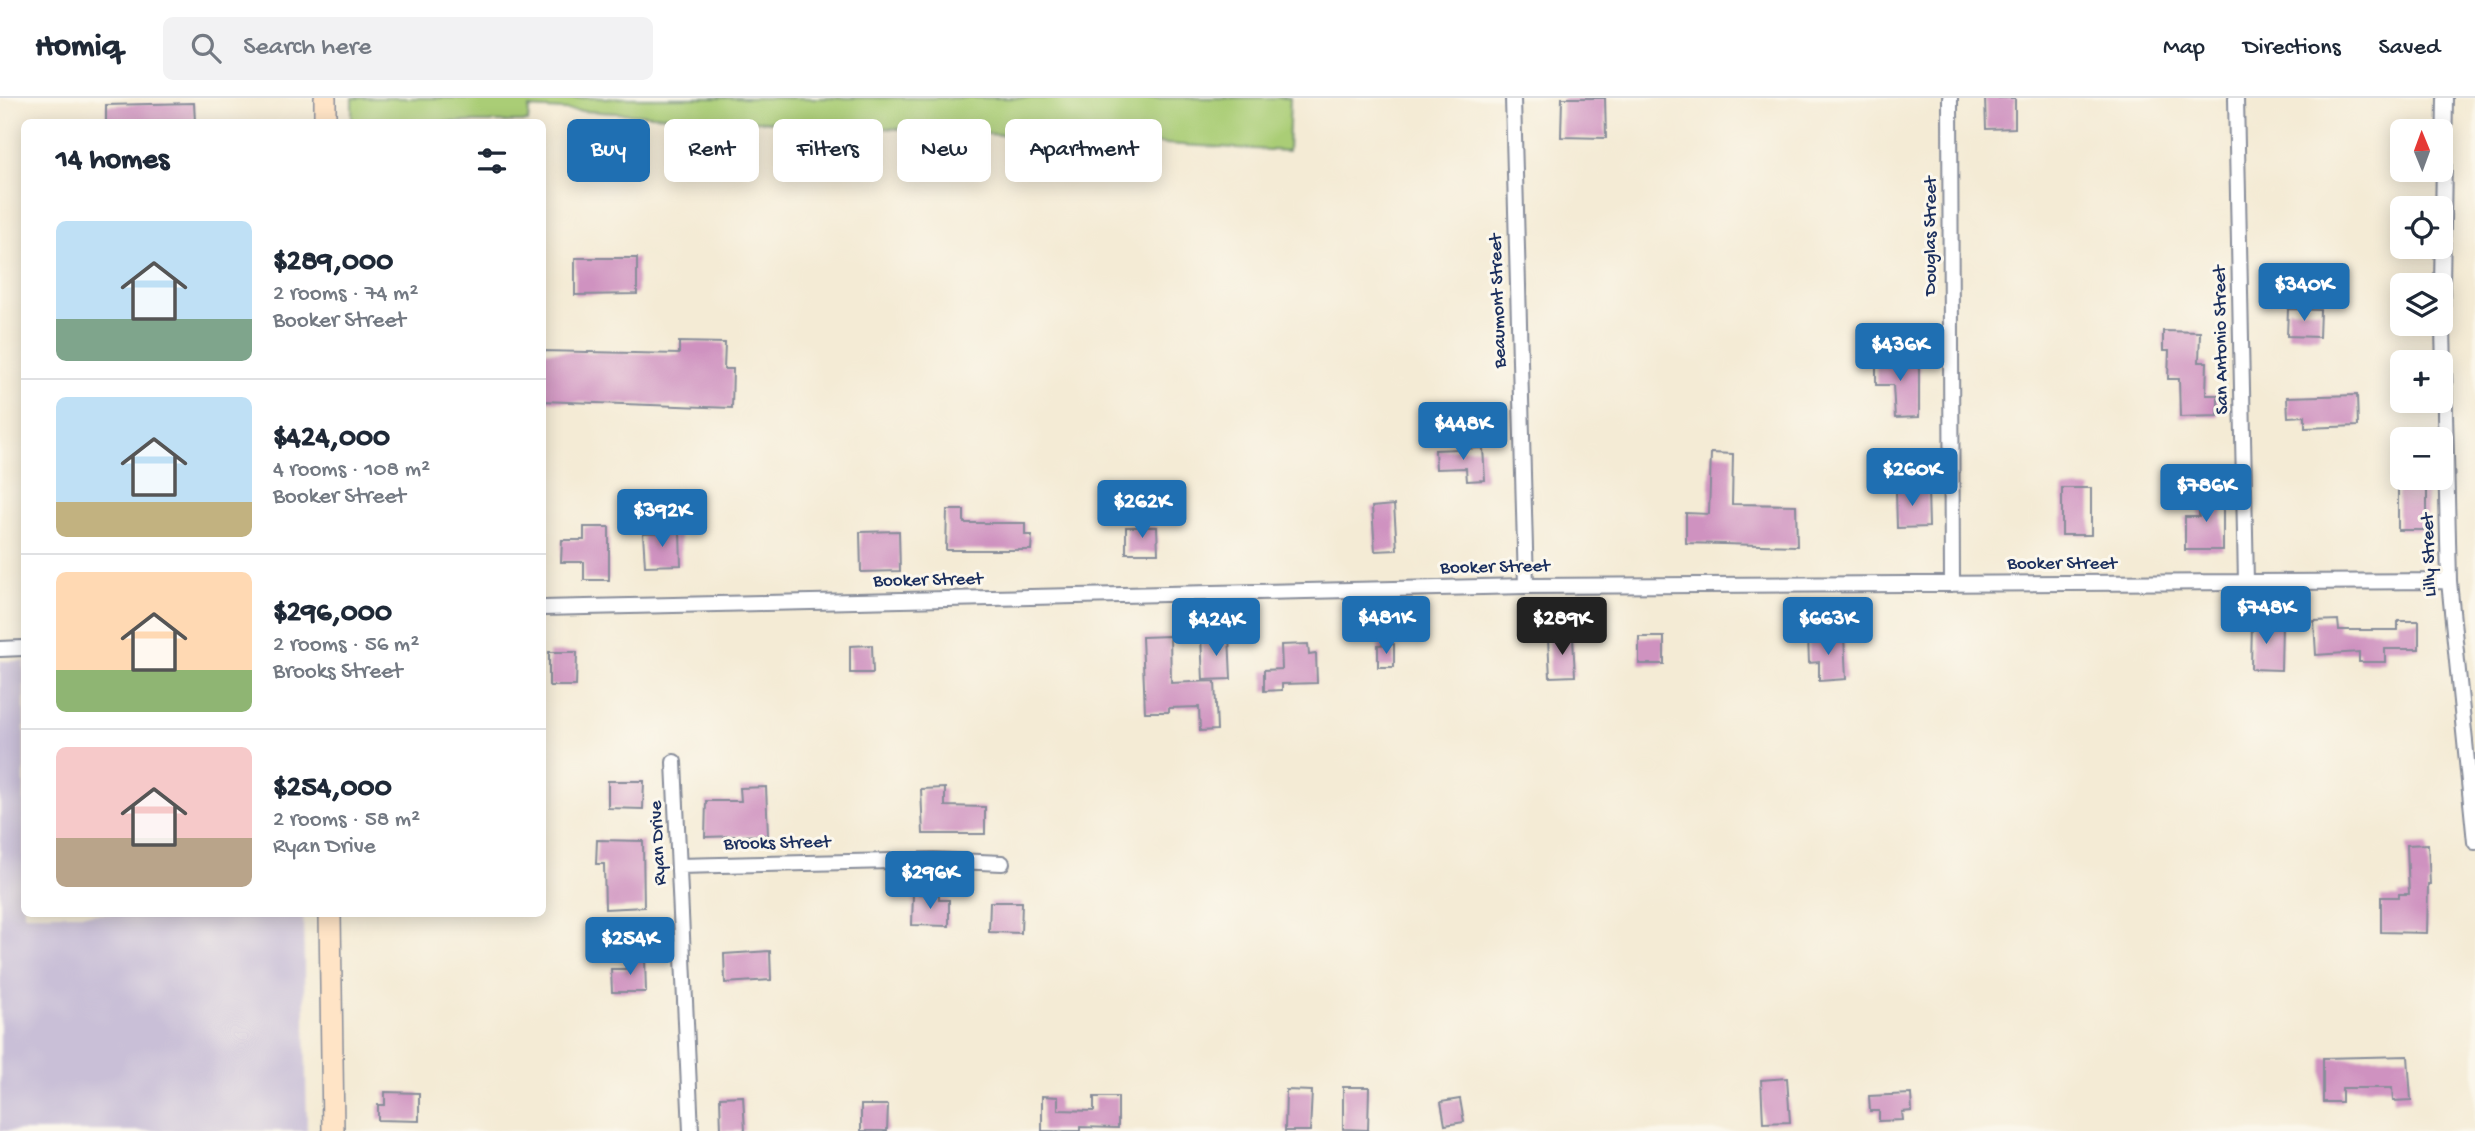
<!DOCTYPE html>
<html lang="en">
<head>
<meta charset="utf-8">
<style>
	body { margin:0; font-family:"Gochi Hand",sans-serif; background:#f2f2f3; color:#1f2937; height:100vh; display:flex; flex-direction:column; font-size:26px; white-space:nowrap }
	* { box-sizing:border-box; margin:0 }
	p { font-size:23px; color:#747a83 }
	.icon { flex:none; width:38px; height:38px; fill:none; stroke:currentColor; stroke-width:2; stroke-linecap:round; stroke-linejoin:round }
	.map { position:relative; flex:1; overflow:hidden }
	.details { position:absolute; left:21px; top:21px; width:525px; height:798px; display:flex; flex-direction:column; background:#fff; border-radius:10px; box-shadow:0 4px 18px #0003 }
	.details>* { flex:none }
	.hud { position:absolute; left:567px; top:21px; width:665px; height:63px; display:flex; gap:14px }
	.needle { width:46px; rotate:359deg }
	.controls { position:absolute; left:2390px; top:21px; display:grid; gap:14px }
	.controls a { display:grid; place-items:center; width:63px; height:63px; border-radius:10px; background:#fff; box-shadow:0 4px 18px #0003; font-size:35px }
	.price { position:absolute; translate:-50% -60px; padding:0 16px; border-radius:7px; background:#1f6fb2; color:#fff; font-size:23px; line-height:46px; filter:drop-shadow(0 2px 4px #0008) }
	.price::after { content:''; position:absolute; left:50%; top:42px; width:21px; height:16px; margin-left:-10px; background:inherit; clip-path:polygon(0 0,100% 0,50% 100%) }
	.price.current { background:#222; color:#fff }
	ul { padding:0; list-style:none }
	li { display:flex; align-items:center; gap:21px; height:175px; padding:0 35px }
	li+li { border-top:2px solid #e0e1e3 }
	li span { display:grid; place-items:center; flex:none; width:196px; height:140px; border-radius:10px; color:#555 }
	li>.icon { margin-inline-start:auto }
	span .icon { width:84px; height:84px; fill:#fffc; stroke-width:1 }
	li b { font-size:30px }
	h2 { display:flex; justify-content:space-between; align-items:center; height:84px; padding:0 35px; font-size:30px }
	.tag { padding:0 24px; border-radius:10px; background:#fff; box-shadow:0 4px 18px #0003; font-size:24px; line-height:63px }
	.tag.current { background:#1f6fb2; color:#fff }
	header { display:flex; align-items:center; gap:42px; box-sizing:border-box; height:98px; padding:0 35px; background:#fff; border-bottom:2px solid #e0e1e3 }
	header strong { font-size:33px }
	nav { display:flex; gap:38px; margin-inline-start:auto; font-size:24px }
	.search { width:490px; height:63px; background:#f2f2f3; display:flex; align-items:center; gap:18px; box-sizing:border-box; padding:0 24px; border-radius:10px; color:#747a83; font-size:26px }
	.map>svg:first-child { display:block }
</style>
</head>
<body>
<header>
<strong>Homiq</strong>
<div class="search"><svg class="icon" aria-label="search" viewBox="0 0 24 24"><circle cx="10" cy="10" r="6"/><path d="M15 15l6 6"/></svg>Search here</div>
<nav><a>Map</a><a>Directions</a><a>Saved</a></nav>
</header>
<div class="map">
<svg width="2475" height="1033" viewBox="0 0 2475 1033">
	<rect width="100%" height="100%" fill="#fbf7ec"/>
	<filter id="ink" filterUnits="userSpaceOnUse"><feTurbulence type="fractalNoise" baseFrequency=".0143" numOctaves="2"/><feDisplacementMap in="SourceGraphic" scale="14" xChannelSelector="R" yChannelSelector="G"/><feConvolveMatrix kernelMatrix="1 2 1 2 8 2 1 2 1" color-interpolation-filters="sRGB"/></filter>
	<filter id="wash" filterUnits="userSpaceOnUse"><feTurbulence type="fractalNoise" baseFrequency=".00686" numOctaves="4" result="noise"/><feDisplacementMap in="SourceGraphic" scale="28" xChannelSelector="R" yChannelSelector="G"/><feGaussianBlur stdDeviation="1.57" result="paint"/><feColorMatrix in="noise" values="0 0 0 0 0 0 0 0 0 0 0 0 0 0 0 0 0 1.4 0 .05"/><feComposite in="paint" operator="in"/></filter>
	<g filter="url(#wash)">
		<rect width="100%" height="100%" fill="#f4ebd5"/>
		<!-- industrial -->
		<path fill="#c9bfd7" d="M 0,563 L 24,563 L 24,816 L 303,816 L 307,1033 L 0,1033 Z"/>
		<!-- green -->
		<path fill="#aacd76" stroke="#627e6a" stroke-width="2" d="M 352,0 L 1290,0 L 1288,53 L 529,10 L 528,24 L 352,24 Z"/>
		<g id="blocks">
			<!-- building -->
			<path fill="#cf92c0" d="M 1562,0 L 1605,0 L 1606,40 L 1561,39 Z
				M 1985,0 L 2015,0 L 2015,30 L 1986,31 Z
				M 194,5 L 195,24 L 106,24 L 106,7 Z
				M 575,160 L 637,160 L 637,196 L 575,197 Z
				M 2288,211 L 2320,212 L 2319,239 L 2287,238 Z
				M 2163,233 L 2200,234 L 2199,264 L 2207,264 L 2206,297 L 2218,297 L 2218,318 L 2180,319 L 2179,281 L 2168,281 L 2169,253 L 2163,253 Z
				M 679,244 L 725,245 L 724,271 L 733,271 L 732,310 L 542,303 L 542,253 L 679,256 Z
				M 1902,255 L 1902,265 L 1919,265 L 1919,319 L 1895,320 L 1893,287 L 1876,287 L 1876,256 Z
				M 2357,297 L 2358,328 L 2305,330 L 2305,318 L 2288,319 L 2287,299 Z
				M 1483,350 L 1485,382 L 1467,383 L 1466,370 L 1436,371 L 1435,352 Z
				M 1711,355 L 1733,356 L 1732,406 L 1796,407 L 1797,448 L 1686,445 L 1686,415 L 1709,416 Z
				M 2407,380 L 2427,380 L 2427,432 L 2398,432 L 2398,388 L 2407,388 Z
				M 2062,390 L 2091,390 L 2091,437 L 2062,437 Z
				M 1928,391 L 1929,429 L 1897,430 L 1896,392 Z
				M 2199,393 L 2223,393 L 2223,452 L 2185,452 L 2185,419 L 2199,419 Z
				M 1394,407 L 1397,452 L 1375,453 L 1372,409 Z
				M 947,412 L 964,412 L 964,425 L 1025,425 L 1025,437 L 1032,437 L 1031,452 L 946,452 Z
				M 584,429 L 609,429 L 609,482 L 584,482 L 584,464 L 561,464 L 562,442 L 584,442 Z
				M 1126,429 L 1157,429 L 1158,455 L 1126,455 Z
				M 899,433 L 900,473 L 861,474 L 860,434 Z
				M 680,434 L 681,467 L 645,468 L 643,435 Z
				M 2338,522 L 2339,532 L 2398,532 L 2398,523 L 2419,523 L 2419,551 L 2385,551 L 2385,564 L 2359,564 L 2359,554 L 2316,557 L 2314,523 Z
				M 2252,523 L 2282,524 L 2281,572 L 2251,571 Z
				M 1229,537 L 1231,581 L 1203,582 L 1201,538 Z
				M 1170,538 L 1171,585 L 1215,583 L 1217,632 L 1200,633 L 1199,609 L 1169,610 L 1169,614 L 1145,614 L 1142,539 Z
				M 1844,538 L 1846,581 L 1819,583 L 1819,564 L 1809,565 L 1808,539 Z
				M 1639,539 L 1664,539 L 1664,566 L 1639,566 Z
				M 1573,540 L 1575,578 L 1550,579 L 1548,541 Z
				M 1308,546 L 1309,557 L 1316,556 L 1317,585 L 1282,586 L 1282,592 L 1264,593 L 1264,572 L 1282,571 L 1281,547 Z
				M 1394,546 L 1394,569 L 1378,569 L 1378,547 Z
				M 872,547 L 873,575 L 850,575 L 850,548 Z
				M 549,554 L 577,554 L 576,588 L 549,588 Z
				M 608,683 L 644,683 L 643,711 L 608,710 Z
				M 766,689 L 768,737 L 705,739 L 706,703 L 741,703 L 740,690 Z
				M 945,690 L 945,708 L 985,709 L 985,736 L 923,736 L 921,691 Z
				M 597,742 L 643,743 L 644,809 L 605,811 L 604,766 L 596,766 Z
				M 2428,746 L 2430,786 L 2428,786 L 2427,835 L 2381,834 L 2381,799 L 2399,799 L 2399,796 L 2409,796 L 2407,747 Z
				M 913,796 L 939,796 L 939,802 L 949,802 L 949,828 L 912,827 Z
				M 990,804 L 1022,804 L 1021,835 L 989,834 Z
				M 770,853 L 771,882 L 725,885 L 724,856 Z
				M 626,861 L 645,861 L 646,894 L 612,894 L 611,871 L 626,871 Z
				M 2408,958 L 2411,1002 L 2393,1003 L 2392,990 L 2342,990 L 2342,1004 L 2323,1004 L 2323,960 Z
				M 1787,980 L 1790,1024 L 1763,1025 L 1761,982 Z
				M 1343,989 L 1369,989 L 1368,1032 L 1343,1031 Z
				M 1286,992 L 1312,993 L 1310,1033 L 1285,1033 Z
				M 385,994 L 419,995 L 419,1023 L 378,1022 L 378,1007 L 385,1007 Z
				M 1911,996 L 1912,1013 L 1902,1014 L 1903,1022 L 1879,1023 L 1879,1013 L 1870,1013 L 1869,998 Z
				M 743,998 L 745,1033 L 721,1033 L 720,999 Z
				M 1042,998 L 1058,999 L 1058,1012 L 1094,1013 L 1094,999 L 1118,999 L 1118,1030 L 1080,1029 L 1080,1033 L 1042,1033 Z
				M 1460,1001 L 1464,1024 L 1445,1027 L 1441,1004 Z
				M 861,1007 L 888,1007 L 887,1033 L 861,1033 Z"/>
		</g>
	</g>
	<g filter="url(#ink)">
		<use href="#blocks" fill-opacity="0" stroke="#888d9a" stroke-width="2"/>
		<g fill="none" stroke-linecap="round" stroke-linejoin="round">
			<!-- street casing -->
			<g stroke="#888d9a" stroke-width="18">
				<path id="street" d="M 1513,0 L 1526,488
					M 1950,0 L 1952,486
					M 2236,0 L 2246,484
					M 2445,0 L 2442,188 L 2449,483 L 2475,744
					M 542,510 L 1526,488 L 2449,483
					M 0,551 L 24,550
					M 674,664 L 691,1033
					M 679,768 L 934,762 L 1002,765"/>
			</g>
			<!-- secondary casing -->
			<g stroke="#888d9a" stroke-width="24">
				<path id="secondary" d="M 325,0 L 325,24
					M 330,816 L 333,1033"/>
			</g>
			<!-- street -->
			<use href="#street" stroke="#fff" stroke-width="14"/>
			<!-- secondary -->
			<use href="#secondary" stroke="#ffe4c6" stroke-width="21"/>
		</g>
	</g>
	<g text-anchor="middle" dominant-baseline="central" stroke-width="6" stroke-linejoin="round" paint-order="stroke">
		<!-- street labels -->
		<g font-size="19" fill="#1b2f5e" stroke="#fbf7ec">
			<text transform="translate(1931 138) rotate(-90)">Douglas Street</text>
			<text transform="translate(1499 203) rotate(-92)">Beaumont Street</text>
			<text transform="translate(2222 242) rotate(-91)">San Antonio Street</text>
			<text transform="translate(2430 457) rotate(-92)">Lilly Street</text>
			<text x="2062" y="466">Booker Street</text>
			<text transform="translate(1495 470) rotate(-1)">Booker Street</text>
			<text transform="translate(928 483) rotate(-1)">Booker Street</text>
			<text transform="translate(659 745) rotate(-93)">Ryan Drive</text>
			<text transform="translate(777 746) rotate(-1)">Brooks Street</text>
		</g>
	</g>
</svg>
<div class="controls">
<a><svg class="needle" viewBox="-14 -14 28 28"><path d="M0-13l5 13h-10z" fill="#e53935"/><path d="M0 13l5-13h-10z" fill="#747a83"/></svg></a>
<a><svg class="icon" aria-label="locate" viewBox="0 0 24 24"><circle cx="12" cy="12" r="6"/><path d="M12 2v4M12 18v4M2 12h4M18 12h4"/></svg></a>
<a><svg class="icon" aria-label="layers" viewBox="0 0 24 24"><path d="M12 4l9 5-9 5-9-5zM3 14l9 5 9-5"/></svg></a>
<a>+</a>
<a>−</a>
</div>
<b class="price" style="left:2304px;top:225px">$340K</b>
<b class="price" style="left:1900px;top:285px">$436K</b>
<b class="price" style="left:1463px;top:364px">$448K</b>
<b class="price" style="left:1912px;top:410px">$260K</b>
<b class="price" style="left:2206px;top:426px">$786K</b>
<b class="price" style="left:1142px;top:442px">$262K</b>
<b class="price" style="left:662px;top:451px">$392K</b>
<b class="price" style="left:2266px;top:548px">$748K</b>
<b class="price" style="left:1386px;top:558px">$481K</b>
<b class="price current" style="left:1562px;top:559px">$289K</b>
<b class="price" style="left:1828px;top:559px">$663K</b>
<b class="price" style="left:1216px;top:560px">$424K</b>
<b class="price" style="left:930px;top:813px">$296K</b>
<b class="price" style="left:630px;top:879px">$254K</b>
<div class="hud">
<a class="tag current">Buy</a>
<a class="tag">Rent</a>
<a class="tag">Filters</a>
<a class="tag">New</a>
<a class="tag">Apartment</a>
</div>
<section class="details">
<h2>14 homes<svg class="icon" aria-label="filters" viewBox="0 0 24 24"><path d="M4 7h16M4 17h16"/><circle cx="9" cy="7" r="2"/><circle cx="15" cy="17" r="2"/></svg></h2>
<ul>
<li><span style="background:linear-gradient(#bfe0f5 70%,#7fa58c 0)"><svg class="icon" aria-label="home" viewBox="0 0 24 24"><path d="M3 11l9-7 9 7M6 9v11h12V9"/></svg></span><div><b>$289,000</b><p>2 rooms · 74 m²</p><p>Booker Street</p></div></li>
<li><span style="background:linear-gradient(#bfe0f5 75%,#c2b280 0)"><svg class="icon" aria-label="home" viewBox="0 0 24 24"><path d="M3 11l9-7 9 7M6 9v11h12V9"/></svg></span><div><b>$424,000</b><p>4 rooms · 108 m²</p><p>Booker Street</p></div></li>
<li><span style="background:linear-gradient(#ffd9b3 70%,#8fb573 0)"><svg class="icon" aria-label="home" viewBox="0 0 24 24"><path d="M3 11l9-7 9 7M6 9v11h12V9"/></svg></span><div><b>$296,000</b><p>2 rooms · 56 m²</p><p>Brooks Street</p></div></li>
<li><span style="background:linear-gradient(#f6c9c9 65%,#b9a48a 0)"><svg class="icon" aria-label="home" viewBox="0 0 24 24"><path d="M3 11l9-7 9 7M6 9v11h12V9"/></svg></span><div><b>$254,000</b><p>2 rooms · 58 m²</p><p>Ryan Drive</p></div></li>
</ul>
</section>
</div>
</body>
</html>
